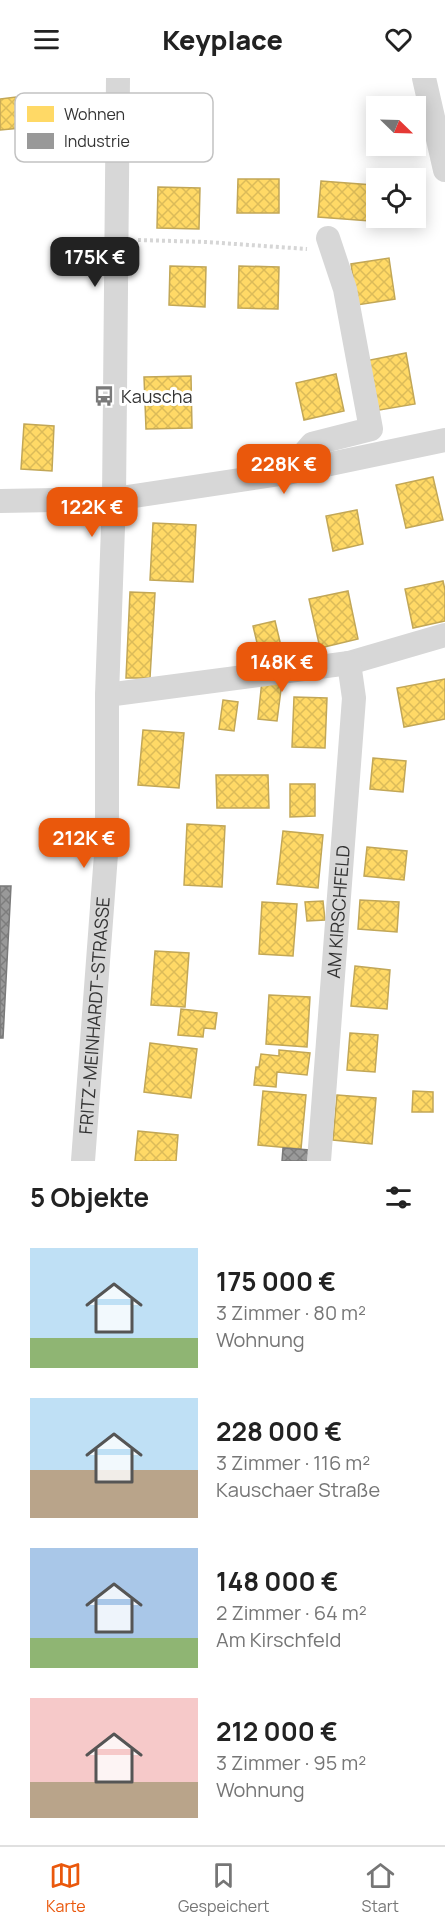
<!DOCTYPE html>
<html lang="de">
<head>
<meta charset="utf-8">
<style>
	body { margin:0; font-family:Manrope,sans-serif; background:#f2f2f2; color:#222; height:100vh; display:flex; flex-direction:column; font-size:22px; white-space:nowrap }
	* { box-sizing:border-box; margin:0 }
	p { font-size:20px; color:#767676 }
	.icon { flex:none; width:33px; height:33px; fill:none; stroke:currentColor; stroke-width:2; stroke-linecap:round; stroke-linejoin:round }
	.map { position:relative; height:1083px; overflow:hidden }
	.details { display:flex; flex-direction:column; background:#fff; flex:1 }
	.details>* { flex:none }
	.needle { width:39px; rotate:113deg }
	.fabs { position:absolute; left:366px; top:18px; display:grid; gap:12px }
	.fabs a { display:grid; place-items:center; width:60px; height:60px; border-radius:0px; background:#fff; box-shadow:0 3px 15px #0003; font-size:30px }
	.price { position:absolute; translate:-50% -51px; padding:0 14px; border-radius:12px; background:#ea580c; color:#fff; font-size:20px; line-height:39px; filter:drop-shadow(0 2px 3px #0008) }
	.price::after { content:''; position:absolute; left:50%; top:36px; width:18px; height:14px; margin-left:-9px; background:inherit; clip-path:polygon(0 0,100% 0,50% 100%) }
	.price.on { background:#222; color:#fff }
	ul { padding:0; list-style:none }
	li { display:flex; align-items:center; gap:18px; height:150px; padding:0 30px }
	li span { display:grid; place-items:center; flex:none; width:168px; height:120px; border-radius:0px; color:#555 }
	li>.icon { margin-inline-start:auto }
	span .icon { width:72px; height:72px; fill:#fffc; stroke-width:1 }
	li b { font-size:26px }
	h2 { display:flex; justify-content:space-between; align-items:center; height:72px; padding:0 30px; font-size:26px }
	header { display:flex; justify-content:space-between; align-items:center; height:78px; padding:0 30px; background:#fff; font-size:27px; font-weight:800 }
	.tab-bar { display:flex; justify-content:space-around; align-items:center; height:84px; border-top:2px solid #e0e0e0; background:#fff; font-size:16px; color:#767676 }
	.tab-bar a { display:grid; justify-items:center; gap:3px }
	.tab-bar .on { color:#ea580c }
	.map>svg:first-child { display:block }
</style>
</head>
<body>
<header><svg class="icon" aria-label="menu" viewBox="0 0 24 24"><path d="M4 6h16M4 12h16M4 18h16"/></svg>Keyplace<svg class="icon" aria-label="heart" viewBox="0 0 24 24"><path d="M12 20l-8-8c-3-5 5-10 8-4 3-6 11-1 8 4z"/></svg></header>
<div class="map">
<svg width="445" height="1083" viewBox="0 0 445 1083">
	<defs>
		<pattern id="homes-cross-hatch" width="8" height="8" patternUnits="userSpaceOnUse" patternTransform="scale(1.5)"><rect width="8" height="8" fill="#ffd966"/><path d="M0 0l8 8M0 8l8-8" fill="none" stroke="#dbbb59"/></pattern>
		<pattern id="industry-cross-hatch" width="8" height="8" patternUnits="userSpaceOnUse" patternTransform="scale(1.5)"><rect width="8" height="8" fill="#999"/><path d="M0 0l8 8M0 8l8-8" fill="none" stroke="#7d7d7d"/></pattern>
	</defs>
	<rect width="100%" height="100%" fill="#fff"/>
	<!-- homes -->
	<path fill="url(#homes-cross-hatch)" stroke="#c2a757" stroke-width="1.5" d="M 16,19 L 21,50 L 0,52 L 0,21 Z
		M 238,101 L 279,101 L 279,135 L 237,135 Z
		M 321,103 L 373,107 L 370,143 L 318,139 Z
		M 158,109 L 200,110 L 199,151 L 157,150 Z
		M 389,180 L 395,221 L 357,227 L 351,186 Z
		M 170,188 L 206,189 L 205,229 L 169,227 Z
		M 239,188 L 279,189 L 278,231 L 238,230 Z
		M 406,275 L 415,326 L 374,333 L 365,283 Z
		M 336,296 L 344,333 L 304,342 L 296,305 Z
		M 191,298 L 192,350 L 146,351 L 144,299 Z
		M 24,346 L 54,348 L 52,393 L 21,391 Z
		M 433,399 L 443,442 L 406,450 L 396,407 Z
		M 357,432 L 363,466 L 333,473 L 326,438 Z
		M 153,445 L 196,447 L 193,504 L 150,502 Z
		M 443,503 L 445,512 L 445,543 L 413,550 L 405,511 Z
		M 348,513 L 358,561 L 320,570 L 309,521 Z
		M 130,514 L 155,515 L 150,600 L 126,600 Z
		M 275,543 L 281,568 L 259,573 L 253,548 Z
		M 445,601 L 445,641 L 404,649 L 397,610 Z
		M 262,602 L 282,604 L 277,643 L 258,641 Z
		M 294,619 L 327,620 L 325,670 L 292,669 Z
		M 223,622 L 238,624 L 234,653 L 219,651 Z
		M 143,652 L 184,655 L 179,710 L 138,707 Z
		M 373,680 L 406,683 L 403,714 L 370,711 Z
		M 216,697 L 268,697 L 269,730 L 217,730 Z
		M 290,706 L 315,706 L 315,738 L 290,739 Z
		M 187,746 L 225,748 L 222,809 L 184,807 Z
		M 283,753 L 323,757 L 318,810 L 277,806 Z
		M 367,769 L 407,773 L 404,802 L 364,798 Z
		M 360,822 L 399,824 L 397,854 L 358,851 Z
		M 323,823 L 325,842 L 307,843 L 305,824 Z
		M 262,824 L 297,826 L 293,878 L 259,876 Z
		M 155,873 L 189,875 L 185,929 L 151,927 Z
		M 355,888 L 390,892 L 387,931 L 351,928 Z
		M 269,917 L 310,919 L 307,969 L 266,966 Z
		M 181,931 L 217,935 L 215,951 L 204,950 L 203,959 L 178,957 Z
		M 350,955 L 378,957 L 375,994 L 347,992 Z
		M 150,965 L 197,971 L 191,1020 L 144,1014 Z
		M 279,972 L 310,975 L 307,997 L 277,994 L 276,1009 L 254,1007 L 256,989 L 259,989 L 261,976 L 279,978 Z
		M 263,1013 L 306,1017 L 301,1071 L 258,1067 Z
		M 413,1013 L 433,1014 L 433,1034 L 412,1034 Z
		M 337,1017 L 376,1020 L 372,1066 L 333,1062 Z
		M 138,1053 L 178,1057 L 176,1083 L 135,1083 Z"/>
	<!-- industry -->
	<path fill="url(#industry-cross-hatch)" stroke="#7a7a7a" stroke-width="1.5" d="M 0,808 L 11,808 L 3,960 L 0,960 Z
		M 283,1070 L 310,1072 L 309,1083 L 282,1083 Z"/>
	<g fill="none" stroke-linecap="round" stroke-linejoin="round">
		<!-- path -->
		<path stroke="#d6d6d6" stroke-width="4" stroke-dasharray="3 3" stroke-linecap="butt" d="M 138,162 L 207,164 L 307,171"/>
		<!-- minor -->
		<g stroke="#d7d7d7" stroke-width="24">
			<path d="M 424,0 L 445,92"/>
			<path d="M 287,395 L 312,366 L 371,351 L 345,211 L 328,160"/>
			<path d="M 0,423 L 114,421 L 287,395 L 445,362"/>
			<path d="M 107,617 L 349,585 L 445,557"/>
			<path id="s1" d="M 83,1083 L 107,763 L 107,617 L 114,421 L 118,0"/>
			<path id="s2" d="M 319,1083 L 354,620 L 349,585"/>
		</g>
	</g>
	<!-- icons -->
	<defs>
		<g id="bus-bare" transform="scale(1.62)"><path d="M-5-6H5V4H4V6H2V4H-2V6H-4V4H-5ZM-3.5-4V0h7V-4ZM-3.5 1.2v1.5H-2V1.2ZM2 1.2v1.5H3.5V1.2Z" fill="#7a7a7a" stroke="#fff" stroke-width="2.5" paint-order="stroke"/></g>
	</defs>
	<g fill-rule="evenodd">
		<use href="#bus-bare" x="104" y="318"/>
	</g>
	<g text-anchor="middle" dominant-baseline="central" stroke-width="6" stroke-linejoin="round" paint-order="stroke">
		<!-- poi labels -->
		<g font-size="18" fill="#333" stroke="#fff" text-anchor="start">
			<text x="121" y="318">Kauscha</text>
		</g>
		<!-- street labels -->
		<g font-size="18" fill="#333" stroke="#fff">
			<text stroke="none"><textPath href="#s2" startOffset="250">AM KIRSCHFELD</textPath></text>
			<text stroke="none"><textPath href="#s1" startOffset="146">FRITZ-MEINHARDT-STRASSE</textPath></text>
		</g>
	</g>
	<!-- legend -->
	<rect x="15" y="15" width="198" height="69" rx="9" fill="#fff" stroke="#c2c2c2" stroke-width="1.5"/>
	<rect x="27" y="28" width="27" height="16" fill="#ffd966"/>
	<rect x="27" y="55" width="27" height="16" fill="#999"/>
	<g font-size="16" fill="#333">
		<text x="64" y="42">Wohnen</text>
		<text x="64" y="69">Industrie</text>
	</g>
</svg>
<div class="fabs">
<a><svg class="needle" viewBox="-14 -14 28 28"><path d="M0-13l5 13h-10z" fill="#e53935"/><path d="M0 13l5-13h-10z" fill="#767676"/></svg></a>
<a><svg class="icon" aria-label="locate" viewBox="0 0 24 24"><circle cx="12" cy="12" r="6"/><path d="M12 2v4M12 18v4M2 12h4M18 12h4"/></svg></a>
</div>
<b class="price on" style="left:95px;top:210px">175K €</b>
<b class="price" style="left:284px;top:417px">228K €</b>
<b class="price" style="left:92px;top:460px">122K €</b>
<b class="price" style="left:282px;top:615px">148K €</b>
<b class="price" style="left:84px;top:791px">212K €</b>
</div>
<section class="details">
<h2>5 Objekte<svg class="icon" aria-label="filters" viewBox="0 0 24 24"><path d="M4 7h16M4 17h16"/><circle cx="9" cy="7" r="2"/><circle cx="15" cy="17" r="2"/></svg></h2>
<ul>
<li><span style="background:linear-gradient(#bfe0f5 75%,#8fb573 0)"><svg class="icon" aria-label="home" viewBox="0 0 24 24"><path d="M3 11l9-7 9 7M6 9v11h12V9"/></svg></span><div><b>175 000 €</b><p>3 Zimmer · 80 m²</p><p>Wohnung</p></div></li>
<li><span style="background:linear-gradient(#bfe0f5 60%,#b9a48a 0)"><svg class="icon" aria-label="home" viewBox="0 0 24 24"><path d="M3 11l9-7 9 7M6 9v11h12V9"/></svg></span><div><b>228 000 €</b><p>3 Zimmer · 116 m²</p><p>Kauschaer Straße</p></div></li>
<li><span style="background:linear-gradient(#a9c7e8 75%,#8fb573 0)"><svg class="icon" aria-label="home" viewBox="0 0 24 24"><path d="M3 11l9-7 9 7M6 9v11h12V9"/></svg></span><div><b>148 000 €</b><p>2 Zimmer · 64 m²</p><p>Am Kirschfeld</p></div></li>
<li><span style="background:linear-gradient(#f6c9c9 70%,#b9a48a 0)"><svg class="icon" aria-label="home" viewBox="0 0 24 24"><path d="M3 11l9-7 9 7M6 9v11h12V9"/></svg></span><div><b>212 000 €</b><p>3 Zimmer · 95 m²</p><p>Wohnung</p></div></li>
</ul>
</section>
<nav class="tab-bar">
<a class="on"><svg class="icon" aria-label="map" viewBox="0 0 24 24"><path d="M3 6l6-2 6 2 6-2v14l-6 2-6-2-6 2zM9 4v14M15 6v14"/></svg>Karte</a>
<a><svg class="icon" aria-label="saved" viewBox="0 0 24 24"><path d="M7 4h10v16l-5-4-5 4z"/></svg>Gespeichert</a>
<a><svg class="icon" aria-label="home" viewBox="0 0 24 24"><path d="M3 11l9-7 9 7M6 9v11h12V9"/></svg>Start</a>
</nav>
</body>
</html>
